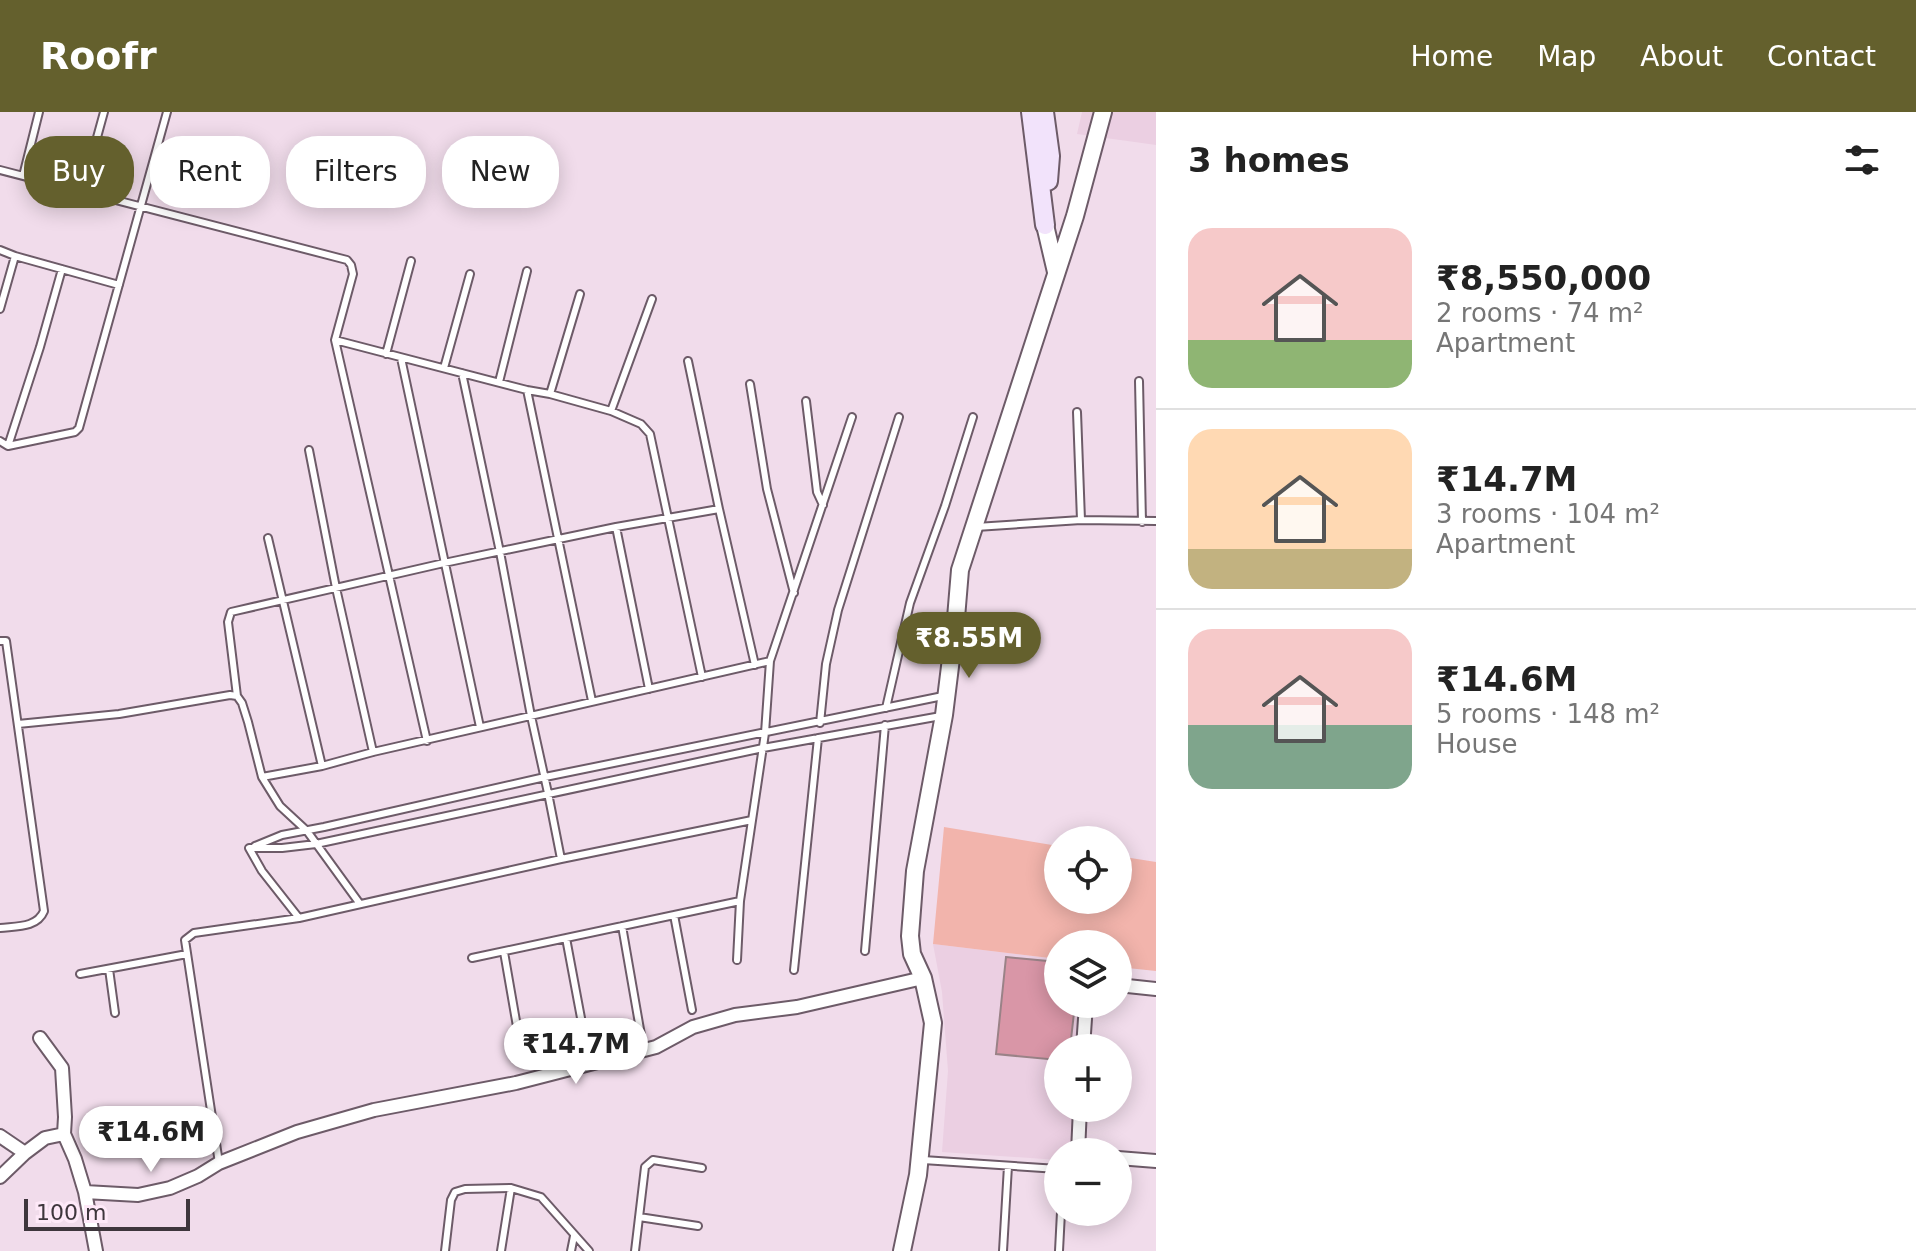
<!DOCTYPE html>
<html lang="en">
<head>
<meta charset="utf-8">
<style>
	body { margin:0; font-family:"DejaVu Sans",sans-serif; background:#f6f6f6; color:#222; height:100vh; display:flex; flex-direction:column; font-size:30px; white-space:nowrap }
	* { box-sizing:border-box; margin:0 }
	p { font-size:26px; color:#767676 }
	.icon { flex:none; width:44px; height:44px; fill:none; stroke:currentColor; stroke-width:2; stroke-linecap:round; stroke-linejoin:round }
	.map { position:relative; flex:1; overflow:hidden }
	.details { display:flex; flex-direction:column; background:#fff; width:760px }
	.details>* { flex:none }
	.guide { position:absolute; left:24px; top:24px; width:760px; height:72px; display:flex; gap:16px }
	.tools { position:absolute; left:1044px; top:714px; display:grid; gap:16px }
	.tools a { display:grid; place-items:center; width:88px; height:88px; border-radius:50%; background:#fff; box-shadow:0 4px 20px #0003; font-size:40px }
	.scale { position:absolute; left:24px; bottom:20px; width:166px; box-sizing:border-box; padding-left:8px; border:4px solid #3e363c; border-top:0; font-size:22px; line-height:28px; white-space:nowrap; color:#3e363c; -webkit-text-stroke:6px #fee9f8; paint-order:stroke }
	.price { position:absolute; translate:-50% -68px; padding:0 18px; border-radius:28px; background:#fff; color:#222; font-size:26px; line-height:52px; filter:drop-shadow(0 2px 4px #0008) }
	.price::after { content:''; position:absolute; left:50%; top:48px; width:24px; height:18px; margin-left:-12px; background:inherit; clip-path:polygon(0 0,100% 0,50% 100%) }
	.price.on { background:#64602d; color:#fff }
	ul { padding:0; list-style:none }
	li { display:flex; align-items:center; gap:24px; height:200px; padding:0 32px }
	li+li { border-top:2px solid #e0e0e0 }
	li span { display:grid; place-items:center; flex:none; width:224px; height:160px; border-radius:24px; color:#555 }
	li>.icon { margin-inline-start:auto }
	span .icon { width:96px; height:96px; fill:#fffc; stroke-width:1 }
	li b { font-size:34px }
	h2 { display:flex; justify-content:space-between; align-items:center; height:96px; padding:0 32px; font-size:34px }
	.tag { padding:0 28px; border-radius:32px; background:#fff; box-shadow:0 4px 20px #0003; font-size:28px; line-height:72px }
	.tag.on { background:#64602d; color:#fff }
	header { display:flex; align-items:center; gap:48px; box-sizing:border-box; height:112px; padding:0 40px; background:#64602d; color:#fff }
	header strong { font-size:38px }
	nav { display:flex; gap:44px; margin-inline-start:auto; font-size:28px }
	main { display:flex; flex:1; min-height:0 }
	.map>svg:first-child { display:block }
</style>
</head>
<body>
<header>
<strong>Roofr</strong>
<nav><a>Home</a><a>Map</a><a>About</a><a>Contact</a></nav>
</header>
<main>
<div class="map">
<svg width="1156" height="1139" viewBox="0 0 1156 1139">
	<rect width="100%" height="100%" fill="#f1dceb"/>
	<!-- built -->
	<path fill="#ebcfe2" d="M 1082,0 L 1156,0 L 1156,33 L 1077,22 Z
		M 933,832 L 1058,847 L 1058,892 L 1082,892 L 1079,936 L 1058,936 L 1058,996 L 1074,996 L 1071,1040 L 1058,1040 L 1058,1048 L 942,1040 L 948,959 L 942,880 Z"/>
	<!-- green -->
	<path fill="#f2b4ac" d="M 944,715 L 1058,734 L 1058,788 L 1118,788 L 1118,744 L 1156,750 L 1156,859 L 1118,855 L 1118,832 L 1058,832 L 1058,847 L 933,832 Z"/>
	<!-- building -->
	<path fill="#d996a7" stroke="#9a8287" stroke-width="2" d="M 1006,845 L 1058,850 L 1058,892 L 1075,892 L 1070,936 L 1058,936 L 1058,948 L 996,942 Z"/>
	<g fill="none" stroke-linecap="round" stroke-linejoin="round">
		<!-- service casing -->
		<g stroke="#6d5b68" stroke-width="10">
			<path id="service" d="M 0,58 L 347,148 L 351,153 L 353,162 L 335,228 L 427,629
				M 23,64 L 39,0
				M 82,80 L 104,0
				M 0,138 L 15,144 L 119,173
				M 0,197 L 15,144
				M 335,228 L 527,278 L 550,282 L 611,299 L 641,312 L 650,322 L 702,565
				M 386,242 L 411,149
				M 401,246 L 480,615
				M 688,249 L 719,397
				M 444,256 L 470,162
				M 462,261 L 500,440 L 531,604 L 548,681 L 561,747
				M 1139,269 L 1142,410
				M 499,270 L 527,159
				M 750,272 L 767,377 L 794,481
				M 527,278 L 592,589
				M 550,282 L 580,182
				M 806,289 L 817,380 L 823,393
				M 611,299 L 652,187
				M 1077,300 L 1081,408
				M 0,329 L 8,334 L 75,320 L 79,316 L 167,0
				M 8,334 L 40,235 L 62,157
				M 309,338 L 336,476 L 373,640
				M 616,415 L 649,577
				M 976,415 L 1081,408 L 1156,409
				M 268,426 L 322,654
				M 0,529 L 6,529 L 44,799 C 37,816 16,814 0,816
				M 237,584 L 228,510 L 231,500 L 444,451 L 616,415 L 719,397 L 755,553
				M 886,596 L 910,491 L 945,394 L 973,305
				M 820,611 L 826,552 L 838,498 L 899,305
				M 18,612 L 119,602 L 230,583 L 237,584 L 242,591 L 248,610 L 262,665 L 280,694 L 307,719 L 360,792
				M 262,665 L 322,654 L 373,640 L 770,549 L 852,305
				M 255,734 L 282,723 L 324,715 L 545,665 L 943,584
				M 674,803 L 692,898
				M 299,806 L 262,759 L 249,736 L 282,736 L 316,732 L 763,636 L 941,604
				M 622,814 L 641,923
				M 566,826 L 587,938
				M 865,839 L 885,613
				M 504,840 L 519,926
				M 472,846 L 740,789 L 765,621 L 770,549
				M 737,848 L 740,789
				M 109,857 L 115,901
				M 794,858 L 818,626
				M 80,862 L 187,842
				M 923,1048 L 1058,1057
				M 219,1051 L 185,828 L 194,821 L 299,806 L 561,747 L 752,708
				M 639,1105 L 698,1114
				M 445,1139 L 451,1088 L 455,1080 L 465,1077 L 511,1076 L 541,1085 L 589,1139
				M 501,1139 L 511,1076
				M 571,1139 L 574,1124
				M 635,1139 L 645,1055 L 653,1048 L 702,1056
				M 1003,1139 L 1008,1054
				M 1059,1139 L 1061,1100"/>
		</g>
		<!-- minor casing -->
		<g stroke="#6d5b68" stroke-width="16">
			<path id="minor" d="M 1118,873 L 1156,877
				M 40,926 L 62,956 L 65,1005 L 64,1022 L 75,1047 L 85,1080 L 96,1139
				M 1083,936 L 1086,892
				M 0,1024 L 25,1041
				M 1078,1040 L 1080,996
				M 1118,1046 L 1156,1049
				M 0,1065 L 25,1041 L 45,1026 L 64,1022
				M 85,1080 L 138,1083 L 170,1076 L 198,1064 L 219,1051 L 297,1020 L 374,998 L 516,971 L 656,935 L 693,915 L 735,903 L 797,895 L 923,866"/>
		</g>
		<!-- tertiary casing -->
		<g stroke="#6d5b68" stroke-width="20">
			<path id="tertiary" d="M 1045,113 L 1056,160
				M 902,1139 L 918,1063 L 933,911 L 923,866 L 912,842 L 910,824 L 915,759 L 944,603 L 956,506 L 960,458 L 1075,104 L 1103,0"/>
		</g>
		<!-- secondary casing -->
		<g stroke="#6d5b68" stroke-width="22">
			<path id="secondary" d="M 1031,0 L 1045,113
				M 1044,0 L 1050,44 L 1048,69"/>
		</g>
		<!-- service -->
		<use href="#service" stroke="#fff" stroke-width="6"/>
		<!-- minor -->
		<use href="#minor" stroke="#fff" stroke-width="12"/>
		<!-- tertiary -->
		<use href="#tertiary" stroke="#fff" stroke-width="16"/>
		<!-- secondary -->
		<use href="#secondary" stroke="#f2e3fb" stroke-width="18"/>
	</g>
</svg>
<div class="tools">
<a><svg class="icon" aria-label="locate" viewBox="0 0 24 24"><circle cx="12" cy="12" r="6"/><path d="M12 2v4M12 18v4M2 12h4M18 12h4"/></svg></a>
<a><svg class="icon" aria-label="layers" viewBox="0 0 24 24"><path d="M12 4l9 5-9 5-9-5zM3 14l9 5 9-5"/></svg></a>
<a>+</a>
<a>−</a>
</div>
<div class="scale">100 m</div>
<b class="price on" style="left:969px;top:568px">₹8.55M</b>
<b class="price" style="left:576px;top:974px">₹14.7M</b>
<b class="price" style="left:151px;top:1062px">₹14.6M</b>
<div class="guide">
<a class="tag on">Buy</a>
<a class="tag">Rent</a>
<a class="tag">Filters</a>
<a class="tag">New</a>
</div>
</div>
<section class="details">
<h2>3 homes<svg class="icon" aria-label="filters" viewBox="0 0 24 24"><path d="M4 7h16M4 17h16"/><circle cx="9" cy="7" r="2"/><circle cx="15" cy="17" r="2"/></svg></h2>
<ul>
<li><span style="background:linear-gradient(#f6c9c9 70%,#8fb573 0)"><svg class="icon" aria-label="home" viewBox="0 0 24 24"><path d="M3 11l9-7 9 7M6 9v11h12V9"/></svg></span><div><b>₹8,550,000</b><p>2 rooms · 74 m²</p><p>Apartment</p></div></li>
<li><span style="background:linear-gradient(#ffd9b3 75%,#c2b280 0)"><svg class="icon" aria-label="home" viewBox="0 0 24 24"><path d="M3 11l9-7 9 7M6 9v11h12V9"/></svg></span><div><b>₹14.7M</b><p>3 rooms · 104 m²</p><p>Apartment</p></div></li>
<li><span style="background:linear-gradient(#f6c9c9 60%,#7fa58c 0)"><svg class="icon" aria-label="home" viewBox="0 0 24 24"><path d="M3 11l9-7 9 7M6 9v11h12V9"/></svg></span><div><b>₹14.6M</b><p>5 rooms · 148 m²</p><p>House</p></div></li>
</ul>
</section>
</main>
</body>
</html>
